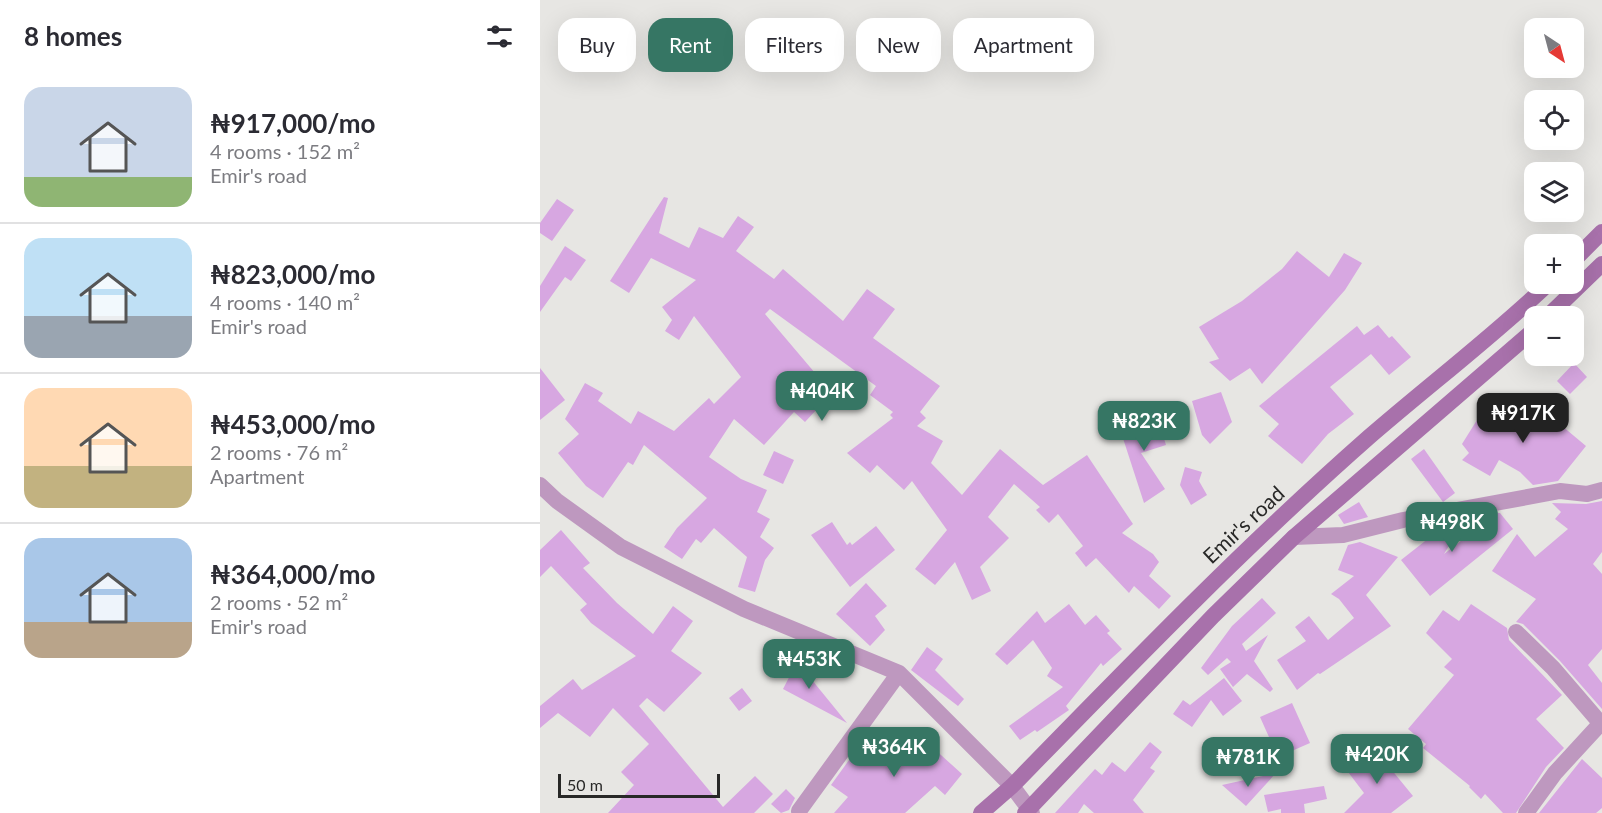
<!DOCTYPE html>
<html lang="en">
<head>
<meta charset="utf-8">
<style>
	body { margin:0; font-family:Lato,sans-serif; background:#f7f7f7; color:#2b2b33; height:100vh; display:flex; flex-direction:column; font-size:22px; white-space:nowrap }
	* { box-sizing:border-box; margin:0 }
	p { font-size:20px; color:#7c7c81 }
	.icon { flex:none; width:33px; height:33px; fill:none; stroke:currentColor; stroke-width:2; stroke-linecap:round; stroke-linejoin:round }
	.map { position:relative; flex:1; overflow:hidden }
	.panel { display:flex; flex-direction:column; background:#fff; width:540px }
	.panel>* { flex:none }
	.banner { position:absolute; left:18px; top:18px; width:570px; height:54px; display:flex; gap:12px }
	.needle { width:39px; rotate:144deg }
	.buttons { position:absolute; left:984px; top:18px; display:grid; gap:12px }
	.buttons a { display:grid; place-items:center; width:60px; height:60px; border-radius:12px; background:#fff; box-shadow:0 6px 24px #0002; font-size:30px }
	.scale { position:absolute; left:18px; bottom:15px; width:162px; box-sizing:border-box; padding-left:6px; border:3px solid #282827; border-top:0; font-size:16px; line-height:21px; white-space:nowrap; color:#282827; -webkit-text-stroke:4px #e7e6e3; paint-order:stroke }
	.price { position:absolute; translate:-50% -51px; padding:0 14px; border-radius:12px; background:#367664; color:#fff; font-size:20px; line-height:39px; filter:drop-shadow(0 2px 3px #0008) }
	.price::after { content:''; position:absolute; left:50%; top:36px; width:18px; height:14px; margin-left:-9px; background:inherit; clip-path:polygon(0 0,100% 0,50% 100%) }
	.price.current { background:#222; color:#fff }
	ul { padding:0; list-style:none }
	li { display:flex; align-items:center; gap:18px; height:150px; padding:0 24px }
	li+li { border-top:2px solid #e1e1e2 }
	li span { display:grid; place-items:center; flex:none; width:168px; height:120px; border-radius:18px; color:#555 }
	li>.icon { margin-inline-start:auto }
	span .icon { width:72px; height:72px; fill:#fffc; stroke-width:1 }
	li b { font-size:26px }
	h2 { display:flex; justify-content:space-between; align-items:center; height:72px; padding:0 24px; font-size:26px }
	.pill { padding:0 21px; border-radius:18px; background:#fff; box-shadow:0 6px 24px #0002; font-size:21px; line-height:54px }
	.pill.current { background:#367664; color:#fff }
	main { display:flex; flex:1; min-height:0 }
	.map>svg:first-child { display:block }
</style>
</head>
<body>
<main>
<section class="panel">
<h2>8 homes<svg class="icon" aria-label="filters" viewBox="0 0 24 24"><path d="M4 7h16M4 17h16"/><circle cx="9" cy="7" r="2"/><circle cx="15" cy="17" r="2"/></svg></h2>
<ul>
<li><span style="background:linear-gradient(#c9d6e8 75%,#8fb573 0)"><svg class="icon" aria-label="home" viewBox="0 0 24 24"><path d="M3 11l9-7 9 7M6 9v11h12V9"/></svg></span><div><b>₦917,000/mo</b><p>4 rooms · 152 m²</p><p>Emir's road</p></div></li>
<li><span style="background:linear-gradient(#bfe0f5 65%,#9aa5b1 0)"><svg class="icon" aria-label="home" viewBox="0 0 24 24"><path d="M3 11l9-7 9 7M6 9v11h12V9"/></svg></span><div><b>₦823,000/mo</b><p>4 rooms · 140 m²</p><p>Emir's road</p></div></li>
<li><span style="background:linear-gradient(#ffd9b3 65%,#c2b280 0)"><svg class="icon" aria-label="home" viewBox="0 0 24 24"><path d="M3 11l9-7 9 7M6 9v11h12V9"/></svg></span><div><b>₦453,000/mo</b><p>2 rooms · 76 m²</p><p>Apartment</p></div></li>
<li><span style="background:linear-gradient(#a9c7e8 70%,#b9a48a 0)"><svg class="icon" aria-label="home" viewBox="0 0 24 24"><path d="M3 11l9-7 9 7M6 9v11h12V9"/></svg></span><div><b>₦364,000/mo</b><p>2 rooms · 52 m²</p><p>Emir's road</p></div></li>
</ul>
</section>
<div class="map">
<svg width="1062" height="813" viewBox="0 0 1062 813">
	<rect width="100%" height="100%" fill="#e7e6e3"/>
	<!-- building -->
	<path fill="#d7a7e1" d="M 124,197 L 128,198 L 119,233 L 149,248 L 159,227 L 183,238 L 198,216 L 214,227 L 196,251 L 234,279 L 243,269 L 303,321 L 327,289 L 355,309 L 333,338 L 400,386 L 380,412 L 386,418 L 377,426 L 403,441 L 391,463 L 422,495 L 460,449 L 503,485 L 547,455 L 593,524 L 582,533 L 613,554 L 619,562 L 609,576 L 631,596 L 619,609 L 594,586 L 589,593 L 556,558 L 546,567 L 535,553 L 543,546 L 518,514 L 509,523 L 496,510 L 500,507 L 474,484 L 448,517 L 469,538 L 440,567 L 451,591 L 432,600 L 415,562 L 395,585 L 375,569 L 407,530 L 372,481 L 364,490 L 337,465 L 330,473 L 307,453 L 353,418 L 350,415 L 353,412 L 330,395 L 336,386 L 230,309 L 225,314 L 292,393 L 265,422 L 254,412 L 224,445 L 194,419 L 169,457 L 201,479 L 227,490 L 217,512 L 230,519 L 220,537 L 234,548 L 225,560 L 215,592 L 198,587 L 207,557 L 174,528 L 161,543 L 156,539 L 142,559 L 124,547 L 137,528 L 167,498 L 104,445 L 93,465 L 88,462 L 63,498 L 46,486 L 18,453 L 39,434 L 25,419 L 45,383 L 63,393 L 58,401 L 91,424 L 98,411 L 134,431 L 169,398 L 174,404 L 201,377 L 154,316 L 139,340 L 125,331 L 132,320 L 122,307 L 156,280 L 111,258 L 89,293 L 70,281 Z
		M 17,199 L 34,210 L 12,241 L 0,233 L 0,223 Z
		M 25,246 L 46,260 L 31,281 L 25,277 L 0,312 L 0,286 Z
		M 757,251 L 789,277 L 804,253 L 822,263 L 805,290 L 722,384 L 710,368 L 690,381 L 669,362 L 679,359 L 659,327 L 702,301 L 742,269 Z
		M 838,325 L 849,338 L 852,336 L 871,357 L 849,375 L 831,354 L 790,387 L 814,414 L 788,434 L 762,464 L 728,436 L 739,424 L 719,406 L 817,326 L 824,335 Z
		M 1034,363 L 1047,377 L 1030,394 L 1017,381 Z
		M 0,368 L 25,400 L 0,420 Z
		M 681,392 L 692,422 L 670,444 L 662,435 L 652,401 Z
		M 985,395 L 1046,446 L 1018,481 L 993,485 L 980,472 L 959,460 L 950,476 L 922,460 L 929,453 L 922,444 L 942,412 L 960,424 Z
		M 616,413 L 626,445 L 601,453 L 625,489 L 604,503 L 579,426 Z
		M 884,449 L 915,493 L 903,502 L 871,459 Z
		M 234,451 L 254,460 L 243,484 L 223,475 Z
		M 645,467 L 662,472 L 659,481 L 667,495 L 651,505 L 640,485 Z
		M 1062,501 L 1062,552 L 1053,564 L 1062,574 L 1062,649 L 1048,665 L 1062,683 L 1062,709 L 1020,661 L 983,624 L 976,622 L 996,599 L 952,571 L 977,534 L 995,557 L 1028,529 L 1015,519 L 1021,512 L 1012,503 L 1046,504 Z
		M 819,502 L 828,517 L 804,524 L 798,515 Z
		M 957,513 L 960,513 L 973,529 L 890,596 L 861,560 L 889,538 L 884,528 L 901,524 L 910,544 L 904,554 Z
		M 292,522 L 307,545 L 310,542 L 312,545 L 336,526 L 355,550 L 310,587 L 271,535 Z
		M 21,530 L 50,563 L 43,568 L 77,603 L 113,634 L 133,606 L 153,621 L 131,651 L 162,673 L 124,712 L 107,698 L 99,706 L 183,807 L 215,776 L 233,794 L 214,813 L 68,813 L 94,785 L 81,772 L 109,744 L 73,708 L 50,737 L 18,713 L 0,728 L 0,706 L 33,679 L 42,690 L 96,656 L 51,623 L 40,610 L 47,604 L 11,566 L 0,577 L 0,550 Z
		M 820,542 L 858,557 L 826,595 L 851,626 L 780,674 L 778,673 L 757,690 L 737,660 L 766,641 L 755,627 L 769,616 L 788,640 L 814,618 L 799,599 L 791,594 L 814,576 L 798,570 L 808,545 Z
		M 326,583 L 347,606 L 335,616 L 345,630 L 330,646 L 296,614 Z
		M 722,598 L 736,613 L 702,644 L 706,651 L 728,635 L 714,661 L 733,689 L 730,692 L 707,674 L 693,687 L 680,669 L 691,662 L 687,658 L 668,675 L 661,668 L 692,626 Z
		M 529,604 L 545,625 L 556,615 L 570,631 L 567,633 L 582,649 L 563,666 L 561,663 L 526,706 L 529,710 L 497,732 L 495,730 L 480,740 L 469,726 L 523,687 L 507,676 L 512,668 L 493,640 L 467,665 L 455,654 L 497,611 L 505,623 Z
		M 931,604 L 967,628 L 969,640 L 1022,695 L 996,719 L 1024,748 L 1006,767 L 976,813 L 963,813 L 945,794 L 941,799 L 929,787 L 930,786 L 883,748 L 886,744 L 868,729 L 914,675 L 904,667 L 912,659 L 886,633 L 903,610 L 919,621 Z
		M 387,647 L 403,659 L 395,670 L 424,699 L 418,706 L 371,670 Z
		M 256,664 L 276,673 L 272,680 L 307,723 L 243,689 Z
		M 684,678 L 702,701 L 683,716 L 671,700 L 652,727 L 633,714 L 643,700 L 650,705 Z
		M 202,688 L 212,701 L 199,711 L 189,698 Z
		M 752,703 L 770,743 L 738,757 L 720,717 Z
		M 370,727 L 422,774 L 405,795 L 395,786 L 365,813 L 294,813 L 308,797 L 291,785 L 317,749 L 339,765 Z
		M 610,742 L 622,752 L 610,768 L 615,771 L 593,800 L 604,813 L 554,813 L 544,804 L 538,813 L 515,813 L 555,769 L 562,775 L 572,762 L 585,772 Z
		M 833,747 L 873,796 L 851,813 L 804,813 L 824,793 L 805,768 Z
		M 1042,759 L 1062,778 L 1062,808 L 1056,813 L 999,813 Z
		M 736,773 L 706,806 L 682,785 Z
		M 784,786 L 787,799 L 764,804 L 765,813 L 741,813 L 741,809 L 728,812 L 724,795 Z
		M 246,789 L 255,798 L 249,810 L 241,813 L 231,804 Z"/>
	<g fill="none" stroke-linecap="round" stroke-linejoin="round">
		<!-- minor -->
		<path stroke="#be98bf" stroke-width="16" d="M 0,485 L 17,501 L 81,547 L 204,609 L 359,673 L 472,786 L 492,813
			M 754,537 L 803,535 L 863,520 L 1020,491 L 1047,494 L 1062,490
			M 976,632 L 1013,668 L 1062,725
			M 259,811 L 359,673
			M 986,813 L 1015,773 L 1061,723"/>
		<!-- secondary -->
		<path stroke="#a871ab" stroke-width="16" d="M 1034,260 L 1062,232
			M 1008,316 L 1062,264
			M 441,813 L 472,786 C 588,667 704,547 829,437 C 889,385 951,338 1008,284
			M 485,813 L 673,616 L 754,537 L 994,330"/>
	</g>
	<g text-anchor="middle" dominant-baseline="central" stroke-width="6" stroke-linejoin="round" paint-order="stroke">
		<!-- street labels -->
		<g font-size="21" fill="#282827" stroke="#e7e6e3">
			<text transform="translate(703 524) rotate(-43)">Emir's road</text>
		</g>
	</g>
</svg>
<div class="buttons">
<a><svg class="needle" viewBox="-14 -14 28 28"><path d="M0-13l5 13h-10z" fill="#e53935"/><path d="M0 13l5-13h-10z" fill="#7c7c81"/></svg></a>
<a><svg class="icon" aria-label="locate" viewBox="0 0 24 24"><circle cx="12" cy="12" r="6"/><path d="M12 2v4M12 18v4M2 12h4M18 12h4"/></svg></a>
<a><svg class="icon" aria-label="layers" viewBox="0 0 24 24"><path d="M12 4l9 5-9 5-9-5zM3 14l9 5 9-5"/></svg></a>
<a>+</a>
<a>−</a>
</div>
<div class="scale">50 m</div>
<b class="price" style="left:282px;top:422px">₦404K</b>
<b class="price current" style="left:983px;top:444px">₦917K</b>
<b class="price" style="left:604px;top:452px">₦823K</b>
<b class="price" style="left:912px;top:553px">₦498K</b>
<b class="price" style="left:269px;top:690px">₦453K</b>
<b class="price" style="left:354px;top:778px">₦364K</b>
<b class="price" style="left:837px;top:785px">₦420K</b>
<b class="price" style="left:708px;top:788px">₦781K</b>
<div class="banner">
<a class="pill">Buy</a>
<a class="pill current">Rent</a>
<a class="pill">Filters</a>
<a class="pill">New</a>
<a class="pill">Apartment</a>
</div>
</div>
</main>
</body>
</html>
